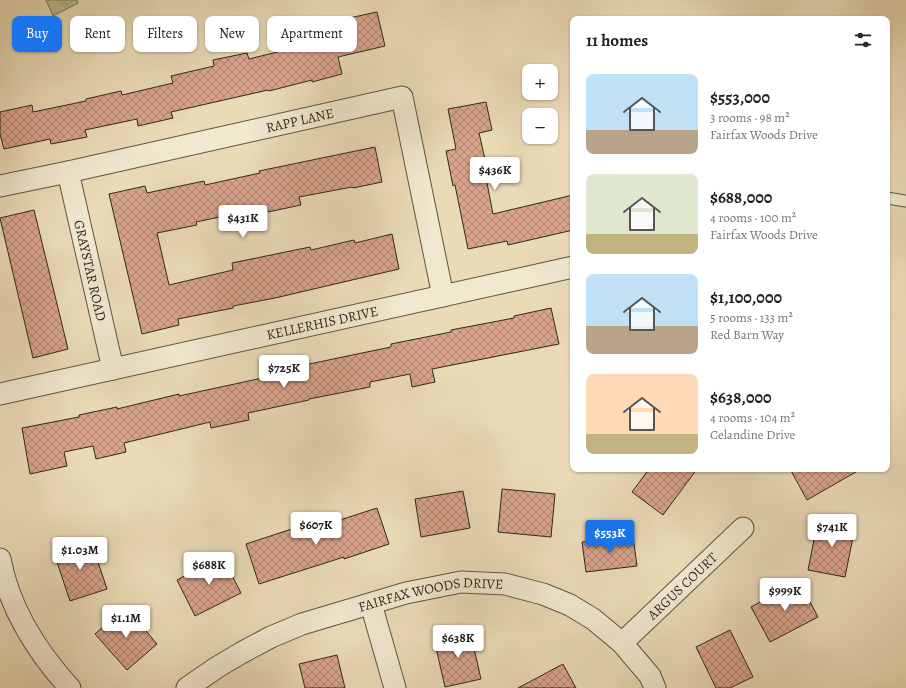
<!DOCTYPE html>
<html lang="en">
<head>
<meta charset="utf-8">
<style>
	body { margin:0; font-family:Alegreya,serif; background:#f6f6f6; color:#222; height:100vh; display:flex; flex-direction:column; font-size:15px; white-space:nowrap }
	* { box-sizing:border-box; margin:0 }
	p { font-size:13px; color:#767676 }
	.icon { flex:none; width:22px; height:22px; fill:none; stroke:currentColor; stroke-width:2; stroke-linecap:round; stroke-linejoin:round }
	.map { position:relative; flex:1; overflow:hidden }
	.side { position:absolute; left:570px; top:16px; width:320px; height:456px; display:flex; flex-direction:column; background:#fff; border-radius:8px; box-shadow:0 1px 3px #0004 }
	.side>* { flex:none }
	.top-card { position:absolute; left:12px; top:16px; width:380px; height:36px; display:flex; gap:8px }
	.tools { position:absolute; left:522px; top:64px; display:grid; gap:8px }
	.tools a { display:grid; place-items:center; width:36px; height:36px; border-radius:8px; background:#fff; box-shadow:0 1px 3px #0004; font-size:20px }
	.price { position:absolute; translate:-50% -34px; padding:0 9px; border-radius:4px; background:#fff; color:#222; font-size:13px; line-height:26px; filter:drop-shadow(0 1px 2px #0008) }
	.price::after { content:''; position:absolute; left:50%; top:24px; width:12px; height:9px; margin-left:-6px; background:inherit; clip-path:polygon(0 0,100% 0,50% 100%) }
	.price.current { background:#1a73e8; color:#fff }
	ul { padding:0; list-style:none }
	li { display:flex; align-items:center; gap:12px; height:100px; padding:0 16px }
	li span { display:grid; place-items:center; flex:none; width:112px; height:80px; border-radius:8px; color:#555 }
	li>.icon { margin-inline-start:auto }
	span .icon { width:48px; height:48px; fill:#fffc; stroke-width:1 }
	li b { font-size:17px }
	h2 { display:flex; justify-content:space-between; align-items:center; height:48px; padding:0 16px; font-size:17px }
	.pill { padding:0 14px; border-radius:8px; background:#fff; box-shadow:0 1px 3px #0004; font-size:14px; line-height:36px }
	.pill.current { background:#1a73e8; color:#fff }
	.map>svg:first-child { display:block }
</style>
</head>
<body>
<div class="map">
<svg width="906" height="688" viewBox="0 0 906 688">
	<defs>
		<pattern id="park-crowns" width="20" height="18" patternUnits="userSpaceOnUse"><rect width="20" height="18" fill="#bdbe8a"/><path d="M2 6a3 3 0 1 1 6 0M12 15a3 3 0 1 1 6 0" fill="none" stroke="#a3a376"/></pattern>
		<pattern id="building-cross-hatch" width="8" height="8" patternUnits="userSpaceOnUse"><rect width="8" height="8" fill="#d9a38d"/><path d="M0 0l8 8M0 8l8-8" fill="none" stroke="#b08572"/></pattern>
	</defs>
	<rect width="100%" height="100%" fill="#eadbb7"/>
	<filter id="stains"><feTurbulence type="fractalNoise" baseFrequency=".005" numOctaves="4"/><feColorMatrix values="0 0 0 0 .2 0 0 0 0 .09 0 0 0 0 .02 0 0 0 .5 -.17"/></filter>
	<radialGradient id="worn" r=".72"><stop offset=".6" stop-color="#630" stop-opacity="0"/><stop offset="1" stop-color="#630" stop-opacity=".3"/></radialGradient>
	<!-- park -->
	<path fill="url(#park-crowns)" stroke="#767253" d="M 46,0 L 77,0 L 78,3 L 53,16 Z"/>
	<!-- building -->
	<path fill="url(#building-cross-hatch)" stroke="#2f271c" d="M 377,12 L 385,46 L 338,57 L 342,74 L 312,82 L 312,80 L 269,91 L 268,90 L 171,112 L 173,118 L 138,126 L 137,119 L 85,130 L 87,137 L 51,144 L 50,139 L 4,149 L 0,134 L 0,112 L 32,105 L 33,112 L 86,101 L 86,99 L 121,91 L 122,95 L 173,83 L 171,76 L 214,66 L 213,60 L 247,53 L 249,59 L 289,49 L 290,51 L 344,37 L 340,20 Z
		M 486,102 L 492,130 L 479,133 L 489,177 L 486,178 L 493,214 L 573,195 L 573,230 L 508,245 L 507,241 L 468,249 L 455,185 L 453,186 L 446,151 L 456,149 L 448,109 Z
		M 375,147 L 382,182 L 353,188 L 352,187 L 299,197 L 301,205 L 268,212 L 267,207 L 196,222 L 197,225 L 157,233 L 169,285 L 233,270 L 232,263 L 310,247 L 311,250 L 354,240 L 355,243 L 392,234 L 399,269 L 275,298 L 233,306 L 233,308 L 178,319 L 179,325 L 142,334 L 109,194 L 145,186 L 147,193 L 204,181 L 205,185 L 260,173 L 259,171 Z
		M 34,210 L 68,349 L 33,358 L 0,218 Z
		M 551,308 L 559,344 L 432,369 L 435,382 L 412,387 L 410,374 L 370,382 L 370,387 L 309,399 L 309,400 L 248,413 L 249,420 L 211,428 L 210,422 L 124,443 L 126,452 L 96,459 L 93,446 L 64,452 L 67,466 L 30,474 L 22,428 L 79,417 L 79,415 L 117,407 L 117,409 L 179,394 L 179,396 L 267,377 L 266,373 L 391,347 L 391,344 L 451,332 L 451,330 L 514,318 L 514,316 Z
		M 649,469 L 697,469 L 663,515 L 632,492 Z
		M 790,469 L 861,469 L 807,500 Z
		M 502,489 L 555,494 L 551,537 L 498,532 Z
		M 463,491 L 470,528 L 421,537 L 415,499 Z
		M 377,508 L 389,544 L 344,559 L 344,557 L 259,584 L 246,544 L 304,525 L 306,531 Z
		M 818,520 L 855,527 L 845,577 L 808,570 Z
		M 633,536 L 637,566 L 586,572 L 582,542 Z
		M 91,541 L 107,589 L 70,601 L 54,553 Z
		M 222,556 L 241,593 L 195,616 L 177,580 Z
		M 799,581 L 818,617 L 770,642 L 751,607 Z
		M 126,607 L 157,644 L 127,670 L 95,634 Z
		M 730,630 L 753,677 L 730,688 L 716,688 L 696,647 Z
		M 470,631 L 481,679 L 445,687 L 434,639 Z
		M 337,655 L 345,688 L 305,688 L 299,664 Z
		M 563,664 L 576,688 L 518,688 Z"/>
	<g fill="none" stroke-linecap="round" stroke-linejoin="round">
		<!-- lane casing -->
		<g stroke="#5e5443" stroke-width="13">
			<path id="lane" d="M 887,198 L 906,201"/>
		</g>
		<!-- street casing -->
		<g stroke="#5e5443" stroke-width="23">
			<g id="street">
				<path id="s1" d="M 68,172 L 113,369"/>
				<path id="s2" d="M 0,186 L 68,172 L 402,97 L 443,296"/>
				<path id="s3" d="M 0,394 L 573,267"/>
				<path d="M 0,559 C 9,607 37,652 70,688"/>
				<path d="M 371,604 L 395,688"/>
				<path id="s4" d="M 622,643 L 743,528"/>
				<path id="s5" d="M 187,688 L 216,668 L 241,653 L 271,637 L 302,624 L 406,593 L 461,582 L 505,584 L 543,594 L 570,605 L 593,619 L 622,643 L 650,676 L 655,688"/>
			</g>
		</g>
		<!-- lane -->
		<use href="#lane" stroke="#f1e8d0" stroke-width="11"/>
		<!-- street -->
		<use href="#street" stroke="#f1e8d0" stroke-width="21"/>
	</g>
	<g text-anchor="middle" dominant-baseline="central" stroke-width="3.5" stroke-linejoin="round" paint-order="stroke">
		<!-- street labels -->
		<g font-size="14" fill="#2f271c" stroke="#f1e8d0">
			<text stroke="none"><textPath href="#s2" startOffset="307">RAPP LANE</textPath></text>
			<text stroke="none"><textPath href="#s1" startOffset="101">GRAYSTAR ROAD</textPath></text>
			<text stroke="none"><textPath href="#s3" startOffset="330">KELLERHIS DRIVE</textPath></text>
			<text stroke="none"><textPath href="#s4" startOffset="83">ARGUS COURT</textPath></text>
			<text stroke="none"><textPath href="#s5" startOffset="265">FAIRFAX WOODS DRIVE</textPath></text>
		</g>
	</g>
	<rect width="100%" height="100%" filter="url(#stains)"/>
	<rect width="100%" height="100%" fill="url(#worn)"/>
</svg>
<div class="tools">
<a>+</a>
<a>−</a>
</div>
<b class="price" style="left:495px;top:191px">$436K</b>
<b class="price" style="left:243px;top:239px">$431K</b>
<b class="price" style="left:284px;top:389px">$725K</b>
<b class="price" style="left:316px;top:546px">$607K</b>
<b class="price" style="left:832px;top:548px">$741K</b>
<b class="price current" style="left:610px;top:554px">$553K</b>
<b class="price" style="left:80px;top:571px">$1.03M</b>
<b class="price" style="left:209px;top:586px">$688K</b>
<b class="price" style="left:785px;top:612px">$999K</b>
<b class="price" style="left:126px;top:639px">$1.1M</b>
<b class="price" style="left:458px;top:659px">$638K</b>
<div class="top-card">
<a class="pill current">Buy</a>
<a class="pill">Rent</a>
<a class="pill">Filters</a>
<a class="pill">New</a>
<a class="pill">Apartment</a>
</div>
<section class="side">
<h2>11 homes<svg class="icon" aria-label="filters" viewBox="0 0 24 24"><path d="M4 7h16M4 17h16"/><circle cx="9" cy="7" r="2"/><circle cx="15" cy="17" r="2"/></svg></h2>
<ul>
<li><span style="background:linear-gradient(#bfe0f5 70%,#b9a48a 0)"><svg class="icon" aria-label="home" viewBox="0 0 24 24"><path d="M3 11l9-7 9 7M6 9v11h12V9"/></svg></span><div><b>$553,000</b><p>3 rooms · 98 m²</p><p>Fairfax Woods Drive</p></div></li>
<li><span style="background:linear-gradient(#dfe7d0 75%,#c2b280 0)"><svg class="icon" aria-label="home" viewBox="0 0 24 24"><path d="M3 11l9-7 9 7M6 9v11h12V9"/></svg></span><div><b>$688,000</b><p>4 rooms · 100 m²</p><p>Fairfax Woods Drive</p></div></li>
<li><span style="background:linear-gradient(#bfe0f5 65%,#b9a48a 0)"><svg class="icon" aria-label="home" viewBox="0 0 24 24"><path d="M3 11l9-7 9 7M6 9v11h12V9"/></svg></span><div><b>$1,100,000</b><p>5 rooms · 133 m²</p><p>Red Barn Way</p></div></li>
<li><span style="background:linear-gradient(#ffd9b3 75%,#c2b280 0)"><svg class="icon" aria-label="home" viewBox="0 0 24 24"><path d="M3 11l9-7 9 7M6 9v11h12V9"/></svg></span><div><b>$638,000</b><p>4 rooms · 104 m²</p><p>Celandine Drive</p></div></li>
</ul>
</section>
</div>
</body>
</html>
